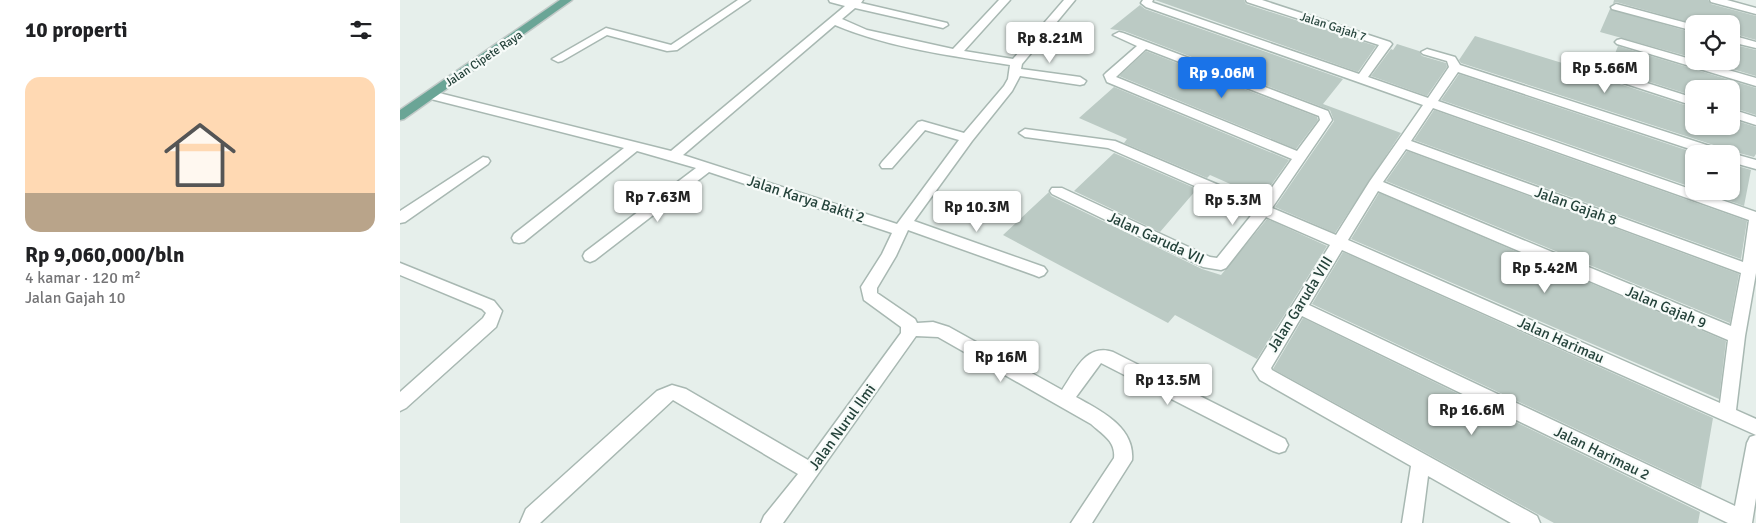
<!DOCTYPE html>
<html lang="id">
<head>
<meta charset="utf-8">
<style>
	body { margin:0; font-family:Signika,sans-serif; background:#f2f2f2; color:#202124; height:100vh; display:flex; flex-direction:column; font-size:19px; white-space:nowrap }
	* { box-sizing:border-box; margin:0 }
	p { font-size:16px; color:#757577 }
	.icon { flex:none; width:28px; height:28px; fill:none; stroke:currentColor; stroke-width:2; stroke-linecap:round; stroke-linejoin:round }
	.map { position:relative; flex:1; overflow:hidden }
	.details { display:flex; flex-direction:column; background:#fff; width:400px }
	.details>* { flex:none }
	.tools { position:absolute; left:1285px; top:15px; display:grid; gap:10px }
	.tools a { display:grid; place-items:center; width:55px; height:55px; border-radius:10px; background:#fff; box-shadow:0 1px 4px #0004; font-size:25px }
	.price { position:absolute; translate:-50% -42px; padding:0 11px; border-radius:5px; background:#fff; color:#222; font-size:16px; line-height:32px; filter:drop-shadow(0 1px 2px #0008) }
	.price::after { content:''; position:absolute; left:50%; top:30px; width:15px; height:11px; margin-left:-8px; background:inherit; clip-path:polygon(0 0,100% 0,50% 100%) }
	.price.active { background:#1a73e8; color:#fff }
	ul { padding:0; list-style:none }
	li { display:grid; align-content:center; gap:10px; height:265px; padding:0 25px }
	li span { display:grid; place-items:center; height:155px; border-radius:15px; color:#555 }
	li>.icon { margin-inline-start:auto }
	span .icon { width:90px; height:90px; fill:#fffc; stroke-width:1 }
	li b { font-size:21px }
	h2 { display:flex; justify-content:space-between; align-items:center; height:60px; padding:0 25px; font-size:21px }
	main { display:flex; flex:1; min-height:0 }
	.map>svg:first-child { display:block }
</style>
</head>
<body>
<main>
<section class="details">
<h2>10 properti<svg class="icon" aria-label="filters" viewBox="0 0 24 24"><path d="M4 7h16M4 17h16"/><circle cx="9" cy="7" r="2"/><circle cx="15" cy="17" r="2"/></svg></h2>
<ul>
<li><span style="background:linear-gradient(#ffd9b3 75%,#b9a48a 0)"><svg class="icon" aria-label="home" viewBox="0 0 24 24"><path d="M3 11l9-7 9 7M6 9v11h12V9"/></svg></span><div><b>Rp 9,060,000/bln</b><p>4 kamar · 120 m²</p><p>Jalan Gajah 10</p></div></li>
</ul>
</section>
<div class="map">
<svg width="1356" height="523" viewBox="0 0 1356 523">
	<rect width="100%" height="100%" fill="#e6efeb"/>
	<!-- building -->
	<path fill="#bbcac4" d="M 755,0 L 844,0 L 846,4 L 976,46 L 958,72 Z
		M 1214,0 L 1308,0 L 1311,4 L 1356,16 L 1356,40 L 1331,33 L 1331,24 L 1295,24 L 1216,2 L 1213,4 Z
		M 740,5 L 745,9 L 943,79 L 923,104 L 1001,133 L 935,233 L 875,207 L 934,121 L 930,110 L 724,31 L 710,29 Z
		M 1210,9 L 1294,33 L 1294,58 L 1200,32 Z
		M 1075,36 L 1198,74 L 1201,78 L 1294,108 L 1294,126 L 1331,126 L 1331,119 L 1356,127 L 1356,154 L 1354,157 L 1332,151 L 1327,152 L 1326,149 L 1061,63 L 1059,60 Z
		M 997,44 L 1019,51 L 1022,56 L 1046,63 L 1047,67 L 1027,96 L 971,76 L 991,49 L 993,50 Z
		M 1331,44 L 1356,50 L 1356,76 L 1305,61 L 1331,61 Z
		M 1218,46 L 1356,88 L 1356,115 L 1331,107 L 1331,89 L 1294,89 L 1294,96 L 1209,69 Z
		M 746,51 L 917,117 L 918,120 L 896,149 L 719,76 Z
		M 1059,74 L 1298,154 L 1294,154 L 1294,188 L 1041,100 Z
		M 714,87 L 889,160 L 862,198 L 810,175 L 807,178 L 724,143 L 727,139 L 679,118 Z
		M 1034,110 L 1347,221 L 1341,259 L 1014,140 Z
		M 1007,151 L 1339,274 L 1330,323 L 986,181 Z
		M 714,153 L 797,189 L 760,232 L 674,191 Z
		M 1331,164 L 1351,170 L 1344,206 L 1302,191 L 1331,191 Z
		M 649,192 L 651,196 L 802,269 L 821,275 L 867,219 L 927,246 L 857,359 L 775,315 L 768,323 L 603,235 Z
		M 979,193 L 1326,341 L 1319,399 L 951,239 Z
		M 943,252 L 1313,418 L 1301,488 L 912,304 Z
		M 903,318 L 1300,512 L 1298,523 L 1154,523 L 873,369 Z"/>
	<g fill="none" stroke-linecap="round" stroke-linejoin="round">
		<!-- minor casing -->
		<g stroke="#a8b8b2" stroke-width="3">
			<path id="minor" d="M 338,0 L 350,0 L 277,50 L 267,51 L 207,35 L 162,61 L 158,62 L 152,59 L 206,28 L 271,45 Z
				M 429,0 L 463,0 L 461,3 L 547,23 L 548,25 L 543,28 L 455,8 L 442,19 L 467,30 L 553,49 L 599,0 L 610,0 L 564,51 L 613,59 L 664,0 L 675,0 L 622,64 L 621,69 L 680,77 L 686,81 L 684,84 L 680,85 L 620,76 L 612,91 L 572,141 L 514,221 L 644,267 L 647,271 L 644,275 L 639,277 L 634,275 L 508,230 L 496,256 L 477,288 L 477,293 L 515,319 L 517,323 L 533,322 L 549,327 L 662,390 C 675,371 686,343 713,352 L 885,439 L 888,445 L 885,451 L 879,453 L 873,451 L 701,363 L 676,397 C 701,411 735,427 732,460 L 692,523 L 671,523 L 714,458 C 716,441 702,434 691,424 L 538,337 L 516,336 L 383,523 L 361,523 L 364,516 L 398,474 L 273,400 L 140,523 L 120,523 L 126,509 L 257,391 L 272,385 L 286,389 L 408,460 L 501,333 L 501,327 L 464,300 L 461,287 L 482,254 L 492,233 L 309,172 L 195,260 L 190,262 L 185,260 L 183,256 L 185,252 L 296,168 L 237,151 L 124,242 L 119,243 L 114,242 L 112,238 L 114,234 L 224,148 L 27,98 L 25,95 L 31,91 L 271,151 L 445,6 L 430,2 ZM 435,25 C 490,48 552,56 610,65 L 608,79 L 604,86 L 564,133 L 522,121 L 518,122 L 482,162 L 480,165 L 482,168 L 492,168 L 525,130 L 559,140 L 497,224 L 283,155 Z
				M 743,0 L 753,0 L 752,2 L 754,3 L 959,74 L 979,45 L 847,2 L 846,0 L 862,0 L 990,42 L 992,44 L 968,77 L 1028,98 L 1049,67 L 1047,61 L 1023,54 L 1021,52 L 1027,49 L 1055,57 L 1060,65 L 1325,151 L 1326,154 L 1305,154 L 1058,72 L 1038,101 L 1356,212 L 1356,273 L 1345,336 L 1336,410 L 1356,419 L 1356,498 L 1352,523 L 1328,523 L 902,316 L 871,368 L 872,370 L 1137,516 L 1140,523 L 1111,523 L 1028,476 L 1022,523 L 1002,523 L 1011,466 L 860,380 L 853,369 L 930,245 L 866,217 L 826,268 L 821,270 L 803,267 L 652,194 L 650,191 L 652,188 L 662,188 L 810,257 L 817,258 L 854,212 L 708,148 L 625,137 L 619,133 L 625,129 L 715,141 L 861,203 L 892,159 L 707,82 L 704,75 L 706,73 L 737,46 L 713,35 L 719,32 L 723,33 L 928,111 L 932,120 L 872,208 L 936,235 L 970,181 L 1023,105 L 746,7 L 741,3 ZM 746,49 L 919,116 L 920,120 L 897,151 L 716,77 ZM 1033,108 L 1349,220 L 1343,262 L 1011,141 ZM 1006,149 L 1341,273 L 1331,326 L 983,182 ZM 978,191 L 1328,340 L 1320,403 L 948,240 ZM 942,250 L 1356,435 L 1350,437 L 1347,443 L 1335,506 L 909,305 Z
				M 1310,0 L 1327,0 L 1356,8 L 1356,14 L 1311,2 Z
				M 1216,4 L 1294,25 L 1294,31 L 1212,9 L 1211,7 Z
				M 1331,35 L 1356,42 L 1356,48 L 1331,42 Z
				M 1221,39 L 1356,78 L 1356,86 L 1217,44 L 1215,42 L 1217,40 Z
				M 1206,70 L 1294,98 L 1294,106 L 1202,76 L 1200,74 Z
				M 1331,109 L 1356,117 L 1356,125 L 1331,117 Z
				M 1331,153 L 1356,160 L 1356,169 L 1331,162 L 1331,154 L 1327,154 Z
				M 83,157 L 88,158 L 90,161 L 88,164 L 5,222 L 0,223 L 0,211 Z
				M 0,263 L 94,301 L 102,311 L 96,327 L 6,408 L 0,411 L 0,392 L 83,318 L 86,313 L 82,309 L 0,275 Z"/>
		</g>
		<!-- major casing -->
		<g stroke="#c2cac8" stroke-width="3">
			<path id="major" d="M 160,0 L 172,0 L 4,119 L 0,120 L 0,110 Z"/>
		</g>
		<!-- minor -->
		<use href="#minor" fill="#fff" fill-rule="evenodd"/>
		<!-- major -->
		<use href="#major" fill="#6aa596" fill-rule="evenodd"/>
	</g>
	<g text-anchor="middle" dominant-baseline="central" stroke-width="4.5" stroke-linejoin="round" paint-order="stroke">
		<!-- far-street labels -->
		<g font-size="12" fill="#24423a" stroke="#f7fbf9">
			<text transform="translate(933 27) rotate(18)">Jalan Gajah 7</text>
			<text transform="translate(84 59) rotate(-34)">Jalan Cipete Raya</text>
		</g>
		<!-- street labels -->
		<g font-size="15" fill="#24423a" stroke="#f7fbf9">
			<text transform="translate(406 199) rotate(18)">Jalan Karya Bakti 2</text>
			<text transform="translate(1176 206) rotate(20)">Jalan Gajah 8</text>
			<text transform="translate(756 238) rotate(25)">Jalan Garuda VII</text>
			<text transform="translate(900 304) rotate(-58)">Jalan Garuda VIII</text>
			<text transform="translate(1266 307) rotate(23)">Jalan Gajah 9</text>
			<text transform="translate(1161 340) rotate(24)">Jalan Harimau</text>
			<text transform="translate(442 427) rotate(-54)">Jalan Nurul Ilmi</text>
			<text transform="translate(1202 453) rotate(26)">Jalan Harimau 2</text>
		</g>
	</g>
</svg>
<div class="tools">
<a><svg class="icon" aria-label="locate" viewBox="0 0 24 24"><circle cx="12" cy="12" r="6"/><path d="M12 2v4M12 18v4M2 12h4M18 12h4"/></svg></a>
<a>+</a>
<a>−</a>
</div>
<b class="price" style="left:650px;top:64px">Rp 8.21M</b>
<b class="price" style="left:1205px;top:94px">Rp 5.66M</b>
<b class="price active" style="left:822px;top:99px">Rp 9.06M</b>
<b class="price" style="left:258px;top:223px">Rp 7.63M</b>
<b class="price" style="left:833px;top:226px">Rp 5.3M</b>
<b class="price" style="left:577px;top:233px">Rp 10.3M</b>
<b class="price" style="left:1145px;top:294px">Rp 5.42M</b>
<b class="price" style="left:601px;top:383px">Rp 16M</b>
<b class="price" style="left:768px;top:406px">Rp 13.5M</b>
<b class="price" style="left:1072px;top:436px">Rp 16.6M</b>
</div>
</main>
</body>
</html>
